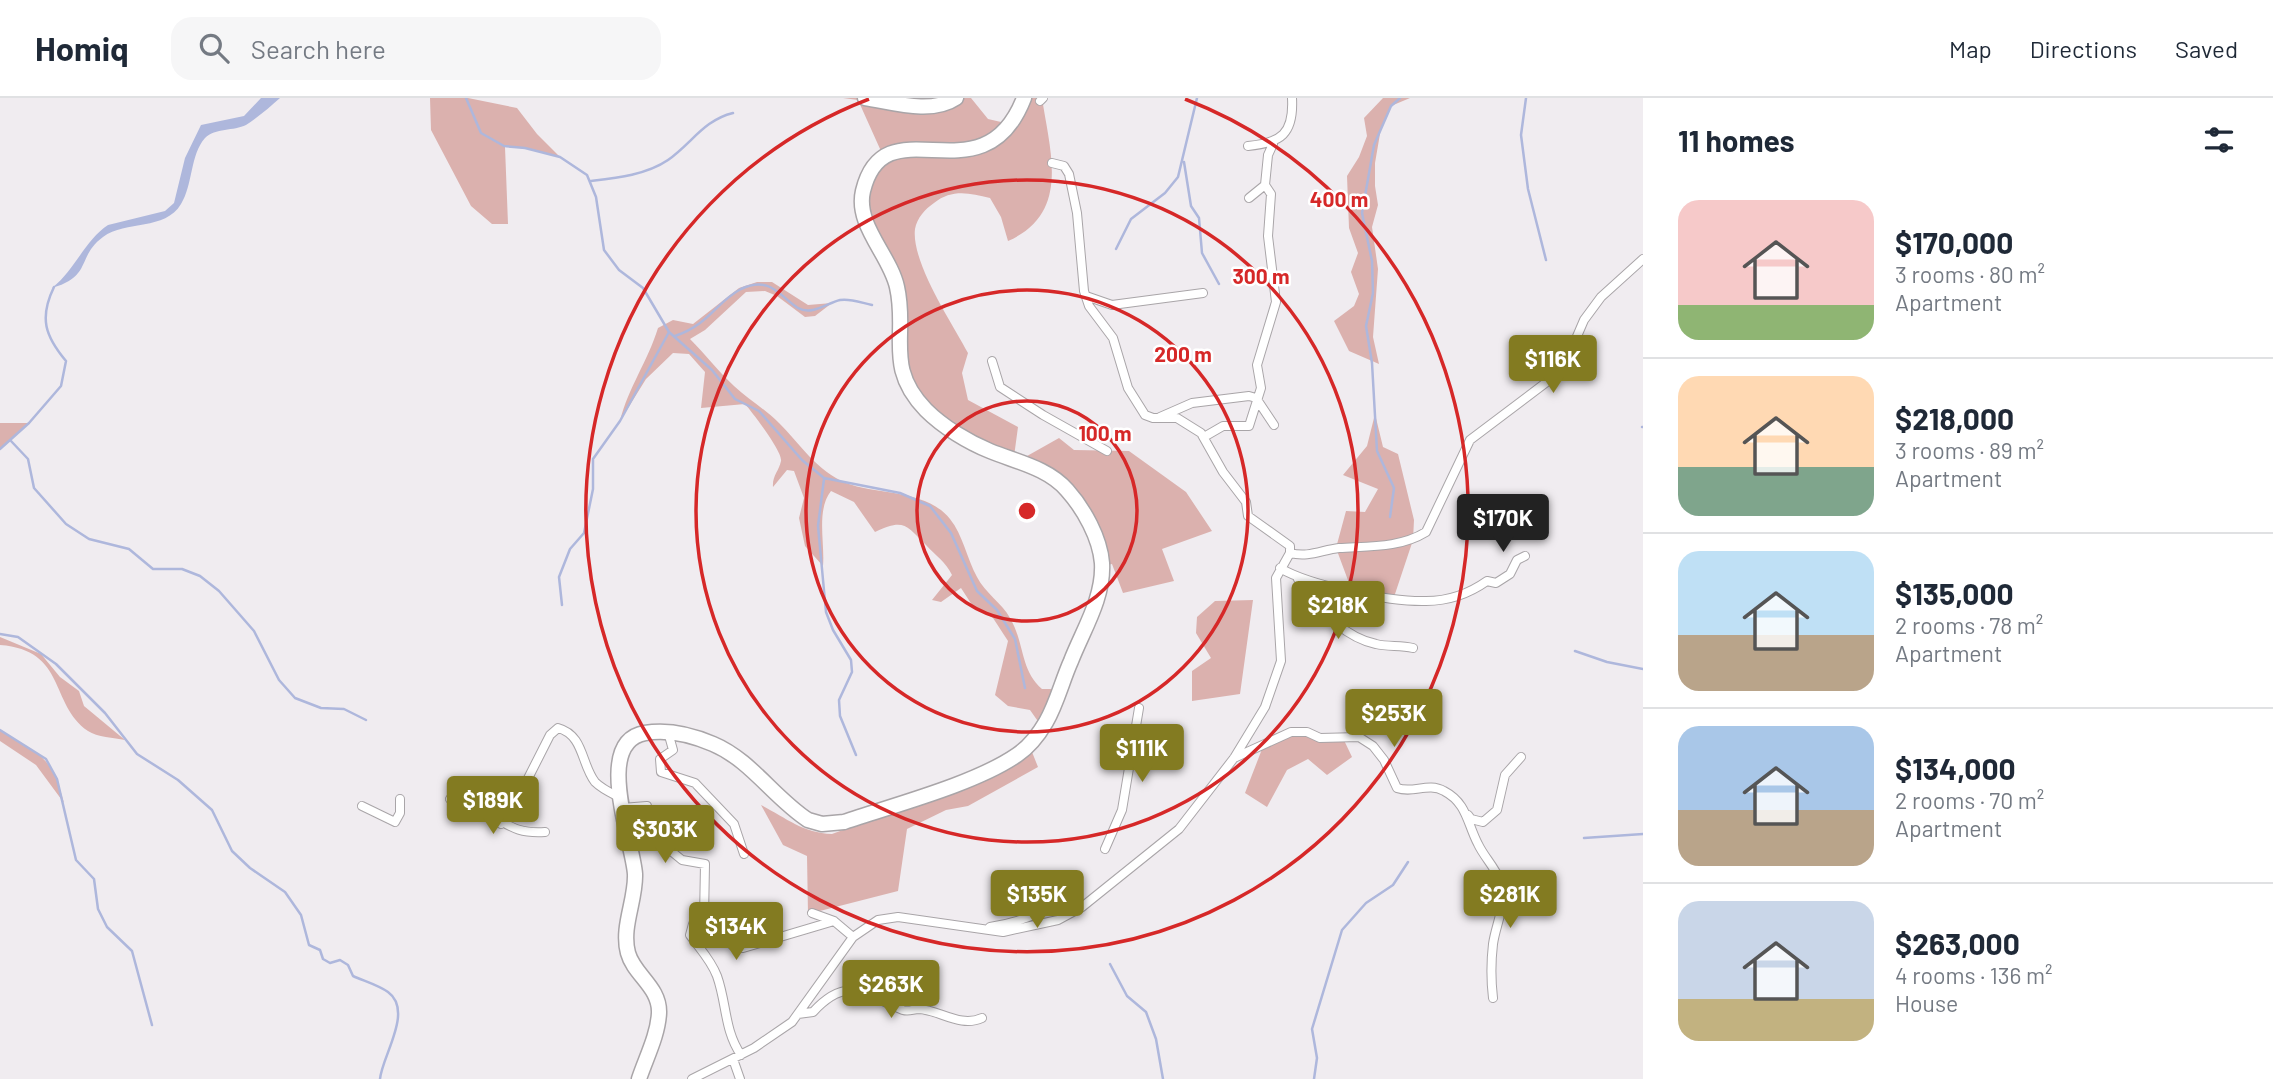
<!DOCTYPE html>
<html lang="en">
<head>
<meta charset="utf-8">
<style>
	body { margin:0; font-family:Barlow,sans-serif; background:#f6f6f7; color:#1f2937; height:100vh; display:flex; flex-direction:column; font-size:26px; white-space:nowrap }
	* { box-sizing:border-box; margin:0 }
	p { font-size:23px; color:#747a83 }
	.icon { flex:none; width:38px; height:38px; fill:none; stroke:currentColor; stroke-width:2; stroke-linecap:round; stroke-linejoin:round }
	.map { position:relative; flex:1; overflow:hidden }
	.drawer { display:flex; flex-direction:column; background:#fff; width:630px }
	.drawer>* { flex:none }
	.price { position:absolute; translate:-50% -60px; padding:0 16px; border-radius:7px; background:#837b21; color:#fff; font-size:23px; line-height:46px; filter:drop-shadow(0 2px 4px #0008) }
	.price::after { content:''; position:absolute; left:50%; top:42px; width:21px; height:16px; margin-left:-10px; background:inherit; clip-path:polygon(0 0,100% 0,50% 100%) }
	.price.selected { background:#222; color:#fff }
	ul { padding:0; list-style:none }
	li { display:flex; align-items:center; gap:21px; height:175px; padding:0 35px }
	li+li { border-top:2px solid #e0e1e3 }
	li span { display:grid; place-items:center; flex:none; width:196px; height:140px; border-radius:21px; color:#555 }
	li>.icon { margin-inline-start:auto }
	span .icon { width:84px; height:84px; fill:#fffc; stroke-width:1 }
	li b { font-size:30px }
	h2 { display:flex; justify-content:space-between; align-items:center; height:84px; padding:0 35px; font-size:30px }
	header { display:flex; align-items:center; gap:42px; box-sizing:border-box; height:98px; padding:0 35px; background:#fff; border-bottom:2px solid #e0e1e3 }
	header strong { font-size:33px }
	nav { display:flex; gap:38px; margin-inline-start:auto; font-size:24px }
	.search { width:490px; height:63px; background:#f6f6f7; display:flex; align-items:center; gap:18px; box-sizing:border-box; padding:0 24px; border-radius:21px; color:#747a83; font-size:26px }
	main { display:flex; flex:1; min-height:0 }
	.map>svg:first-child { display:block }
</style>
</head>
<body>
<header>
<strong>Homiq</strong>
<div class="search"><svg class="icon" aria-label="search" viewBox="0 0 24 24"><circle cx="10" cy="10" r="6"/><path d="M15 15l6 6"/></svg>Search here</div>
<nav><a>Map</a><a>Directions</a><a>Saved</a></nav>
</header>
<main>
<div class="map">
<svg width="1643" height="981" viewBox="0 0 1643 981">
	<rect width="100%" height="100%" fill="#f0ecf0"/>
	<!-- green -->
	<path fill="#dbb1ae" d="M 430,0 L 468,0 L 517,10 L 537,36 L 560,59 L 525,50 L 505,49 L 508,126 L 492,126 L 471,108 L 431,32 Z
		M 843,0 L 971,0 L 988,21 L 1014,27 L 1028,0 L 1042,0 C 1050,54 1071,115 1008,143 L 1001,119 L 990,100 C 969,95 952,91 934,105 C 925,111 917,120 915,131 C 911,164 952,225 968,255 L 962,275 L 968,302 L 1018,329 L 1013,366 L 1059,340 L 1074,352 L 1129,353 L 1186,394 L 1212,433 L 1162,451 L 1174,483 L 1123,495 L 1112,466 L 1097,469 C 1089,437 1076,404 1048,383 C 1039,376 1025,372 1014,368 C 979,352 936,333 912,302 C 888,271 904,238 897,204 C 891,174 861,140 860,111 C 859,88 868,75 885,62 L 858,2 Z
		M 1383,0 L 1410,0 L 1391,8 L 1381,30 L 1375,65 L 1375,88 L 1378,107 L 1372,129 L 1378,171 L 1373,239 L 1379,266 L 1349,253 L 1334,223 L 1354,208 L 1359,196 L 1351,174 L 1358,155 L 1349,130 L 1347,78 L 1359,59 L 1367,38 L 1364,20 Z
		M 757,184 L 772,184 L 808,207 L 832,205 L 815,218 L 805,219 L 777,198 L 765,193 L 746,194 L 705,232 L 690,241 C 705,256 718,273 734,288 C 748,301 765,311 779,325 C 800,346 817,373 846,385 C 877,397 926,391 950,421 C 963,437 967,461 977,479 C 985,495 1002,505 1010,520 C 1025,546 1020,572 1042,591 L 1057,591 L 1042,629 L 1030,612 L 1008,608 L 995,597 L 1008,543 L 993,520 L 974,510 L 961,490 L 941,504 L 932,502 L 952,477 C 946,464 936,458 926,447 C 906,427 904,420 875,434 L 854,404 L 831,393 C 816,412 825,445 823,468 L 805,448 L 799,420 L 804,400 L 794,373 L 787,372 L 773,389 C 772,378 779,373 781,363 C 783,354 752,314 745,306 L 701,310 L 705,274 L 689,256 L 673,255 L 646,281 L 620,323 C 628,290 648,263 658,230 L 673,222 L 693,226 L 739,190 Z
		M 1375,316 L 1383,349 L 1398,356 L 1414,422 L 1413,442 L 1394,499 L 1352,493 L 1336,450 L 1346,413 L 1365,414 L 1378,391 L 1343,377 L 1367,348 Z
		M 0,325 L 29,325 L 0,351 Z
		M 1253,502 L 1240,596 L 1192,603 L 1192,573 L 1211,560 L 1196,535 L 1197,519 L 1215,503 Z
		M 0,539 L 41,556 L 60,579 L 79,593 L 84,608 L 125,642 C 114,640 97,639 88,633 C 49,606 67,552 0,547 Z
		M 0,632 C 40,657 51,656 64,705 L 36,667 L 0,643 Z
		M 1291,634 L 1320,640 L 1342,638 L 1352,659 L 1327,677 L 1308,661 L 1287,672 L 1267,709 L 1245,695 L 1264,646 Z
		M 1032,654 L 1038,669 L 968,708 L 946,712 L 907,731 L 898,793 L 808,816 L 807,758 L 783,747 L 761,707 C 786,720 803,735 832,736 L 970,685 L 1013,667 Z"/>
	<!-- water -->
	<path fill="#aeb7dc" d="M 261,0 L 280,0 C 270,9 257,20 246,27 C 234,33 215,30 205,40 C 190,57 193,87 181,106 C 165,133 126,122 103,139 C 76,159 93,178 52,190 C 75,172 85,142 108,127 L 165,113 L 174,105 L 185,60 L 201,27 L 244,18 Z"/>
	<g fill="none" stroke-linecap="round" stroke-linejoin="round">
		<!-- stream -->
		<path stroke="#aeb7dc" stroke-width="2.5" d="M 466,0 L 481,35 L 504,48 L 525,50 L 560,59 L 587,77 L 596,99 L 604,152 L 619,172 L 643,190 L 669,234 L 712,272 L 735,301 L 759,313 L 802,362 L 824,380 L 900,395 L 930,408 L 951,435 L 977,493 L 997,512 L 1015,541 L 1025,590
			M 1526,0 L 1521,37 L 1528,91 L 1546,162
			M 1184,64 L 1191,108 L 1199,120 L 1202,155 L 1219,186
			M 590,83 C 616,80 646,77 668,62 C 692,45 704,22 733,15
			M 1116,151 L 1131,121 L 1165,95 L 1178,79 L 1197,0
			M 675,238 C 710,226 716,204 741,191 C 771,177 780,199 798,210 C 812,218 827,205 840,202 C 850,200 862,205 872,207
			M 1642,329 L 1643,329
			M 11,343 L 28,361 L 34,390 L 66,426 L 89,441 L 129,451 L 153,471 L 182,471 L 200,478 L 219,493 L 254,533 L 279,582 L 295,600 L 321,610 L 344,611 L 366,622
			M 0,351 L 29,325 L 61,288 L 66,263 C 45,238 39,220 54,189
			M 824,381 L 818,428 L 826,514 L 833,532 L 851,562 L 852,574 L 839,602 L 840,618 L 856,657
			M 1390,419 L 1394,390 L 1377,353 L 1372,265 L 1366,228 L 1373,195 L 1372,163 L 1362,115 L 1374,47 L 1391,8 L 1400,0
			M 562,507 L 559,479 L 570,451 L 584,435 L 593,391 L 593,361 L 620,323 L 669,234
			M 0,536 L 18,539 L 56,566 L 105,615 L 137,656 L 178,682 L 212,712 L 232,753 L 250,770 L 285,794 L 301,817 L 309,847 L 320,852 L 323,861 L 330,865 L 340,862 L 348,867 L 353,878 C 364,883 378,887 388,894 C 414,913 382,958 380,981
			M 1575,553 L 1607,564 L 1643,571
			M 0,632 L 46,661 L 57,681 L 76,762 L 94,781 L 98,811 L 107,829 L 132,853 L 152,927
			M 1584,740 L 1643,736
			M 1110,866 L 1127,898 L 1146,914 L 1156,941 L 1163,981
			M 1314,981 L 1317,960 L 1312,931 L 1342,832 L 1366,805 L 1393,787 L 1408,764"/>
		<!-- street casing -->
		<g stroke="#a9a5a8" stroke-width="10">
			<path id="street" d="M 1040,3 L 1043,0
				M 1248,48 C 1281,45 1294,36 1292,0
				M 1052,65 L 1064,68 L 1069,76 L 1077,115 L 1084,193 L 1089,208 L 1113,240 L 1128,290 L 1145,317 L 1153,320 L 1177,320 L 1201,335 L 1223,374 L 1246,404 L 1248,418 L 1290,448 L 1290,455
				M 1249,100 L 1265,87 L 1268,57 L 1273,46
				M 1086,198 L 1112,207 L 1203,195
				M 992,263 L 1000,289 L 1043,317 L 1107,353
				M 1160,319 L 1192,305 L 1249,298 L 1256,300 L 1274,327
				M 1204,339 L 1223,328 L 1249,328 L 1261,290 L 1257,267 L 1276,204 L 1268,138 L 1271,96 L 1265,87
				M 1290,455 C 1308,460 1322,452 1339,450 C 1369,448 1400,450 1426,434 L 1470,342 L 1552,280 L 1566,264 L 1584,222 L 1601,199 L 1643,161
				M 1280,470 C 1310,488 1391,504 1426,503 C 1448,503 1470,495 1487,483 L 1496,485 L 1510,476 L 1517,462 L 1525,458
				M 1298,481 C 1316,508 1342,539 1376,546 C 1388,549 1400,547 1413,550
				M 668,634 L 673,652 L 660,661 L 661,674 L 695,685 L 734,726 L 744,756
				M 1234,660 L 1291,634 L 1307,634 L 1320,640 L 1359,639 L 1373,648 L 1384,662 L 1397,690 C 1413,696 1428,684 1444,693 C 1467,705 1467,725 1478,746 C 1484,759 1495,769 1500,783 C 1508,804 1496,825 1493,846 C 1491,863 1491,883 1493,900
				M 450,701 C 461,706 472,708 482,713 C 508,725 513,736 545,734
				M 362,708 L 395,724 L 400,715 L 400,701
				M 622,710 L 647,708 L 653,738 L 672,744 L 671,753 L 682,762 L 705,766 L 704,820
				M 1468,717 L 1471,721 L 1483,724 L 1497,712 L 1505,677 L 1521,659
				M 501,726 L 515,706 L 550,637 L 558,630 C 584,637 581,666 595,684 C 602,691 611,695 619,699
				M 1105,751 L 1122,712 L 1139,610
				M 812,815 L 834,823 L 853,839
				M 990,829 C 1021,824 1051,814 1074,791
				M 798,916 L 813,914 C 848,876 865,897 903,912 C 909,914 913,911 919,911 C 940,912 960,930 982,920
				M 741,957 C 724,932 727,906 717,878 C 711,862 700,851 690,837 L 693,826 L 704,820 L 733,848 L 743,850 L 834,823
				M 733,961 L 740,981
				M 692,981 L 754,950 L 792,924 L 853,839 L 878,822 L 898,819 L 1003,834 L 1058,822 L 1082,809 L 1179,731 L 1234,660 L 1265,609 L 1281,563 L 1276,480 L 1290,455"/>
		</g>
		<!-- highway casing -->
		<g stroke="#a9a5a8" stroke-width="17">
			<path id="highway" d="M 865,0 C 892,4 931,17 956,0
				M 639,981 C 646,960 658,937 659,915 C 660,889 634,877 628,855 C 621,829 636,802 635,776 C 633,744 593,644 645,635 C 668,631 692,637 713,646 C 751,662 774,700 808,722 L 822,726 L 844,724 C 894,707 975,686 1017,657 C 1029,649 1039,636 1046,624 C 1057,605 1062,583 1071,563 C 1083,532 1104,500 1102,465 C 1100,440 1084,411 1067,392 C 1048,370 1017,364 990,353 C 968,344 943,329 926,312 C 884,269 908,237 897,189 C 890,157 855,127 863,93 C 885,2 983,106 1024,0"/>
		</g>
		<!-- street -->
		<use href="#street" stroke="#fff" stroke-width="8"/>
		<!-- highway -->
		<use href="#highway" stroke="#fff" stroke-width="14"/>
	</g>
	<!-- distance rings -->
	<g fill="none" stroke="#d62828" stroke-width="3.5">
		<circle cx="1027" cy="413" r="110"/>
		<circle cx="1027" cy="413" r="221"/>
		<circle cx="1027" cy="413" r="331"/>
		<path d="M1185 1A441 441 0 1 1 869 1"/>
	</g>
	<circle cx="1027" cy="413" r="10" fill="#d62828" stroke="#fff" stroke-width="3.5"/>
	<g font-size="21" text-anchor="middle" font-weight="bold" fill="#d62828" stroke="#fff" stroke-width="5" stroke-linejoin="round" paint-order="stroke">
		<text x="1339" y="109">400 m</text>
		<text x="1261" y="186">300 m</text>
		<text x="1183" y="264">200 m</text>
		<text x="1105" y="343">100 m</text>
	</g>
</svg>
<b class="price" style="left:1553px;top:297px">$116K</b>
<b class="price selected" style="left:1503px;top:456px">$170K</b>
<b class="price" style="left:1338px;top:543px">$218K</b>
<b class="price" style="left:1394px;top:651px">$253K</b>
<b class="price" style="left:1142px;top:686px">$111K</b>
<b class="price" style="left:493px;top:738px">$189K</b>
<b class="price" style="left:665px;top:767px">$303K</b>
<b class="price" style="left:1037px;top:832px">$135K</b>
<b class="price" style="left:1510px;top:832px">$281K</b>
<b class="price" style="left:736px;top:864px">$134K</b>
<b class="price" style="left:891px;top:922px">$263K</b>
</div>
<section class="drawer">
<h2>11 homes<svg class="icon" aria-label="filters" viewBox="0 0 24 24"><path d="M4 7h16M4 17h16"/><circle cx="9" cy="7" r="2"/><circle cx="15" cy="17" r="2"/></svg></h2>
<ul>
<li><span style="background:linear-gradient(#f6c9c9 75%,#8fb573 0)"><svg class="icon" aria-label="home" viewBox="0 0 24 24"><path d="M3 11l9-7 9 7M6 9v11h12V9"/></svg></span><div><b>$170,000</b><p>3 rooms · 80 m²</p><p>Apartment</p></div></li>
<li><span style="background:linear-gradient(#ffd9b3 65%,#7fa58c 0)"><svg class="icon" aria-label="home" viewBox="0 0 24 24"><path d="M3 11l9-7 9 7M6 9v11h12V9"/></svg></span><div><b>$218,000</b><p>3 rooms · 89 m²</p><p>Apartment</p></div></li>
<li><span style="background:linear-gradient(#bfe0f5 60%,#b9a48a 0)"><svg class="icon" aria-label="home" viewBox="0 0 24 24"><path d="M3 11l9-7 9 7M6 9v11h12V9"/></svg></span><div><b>$135,000</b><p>2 rooms · 78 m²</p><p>Apartment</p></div></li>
<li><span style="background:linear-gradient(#a9c7e8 60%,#b9a48a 0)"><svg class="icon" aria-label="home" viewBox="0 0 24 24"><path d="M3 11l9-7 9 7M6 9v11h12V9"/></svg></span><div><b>$134,000</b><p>2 rooms · 70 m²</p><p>Apartment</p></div></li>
<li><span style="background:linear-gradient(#c9d6e8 70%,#c2b280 0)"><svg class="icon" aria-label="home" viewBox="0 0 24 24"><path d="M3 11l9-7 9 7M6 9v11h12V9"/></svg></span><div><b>$263,000</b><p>4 rooms · 136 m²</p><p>House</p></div></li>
</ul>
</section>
</main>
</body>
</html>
